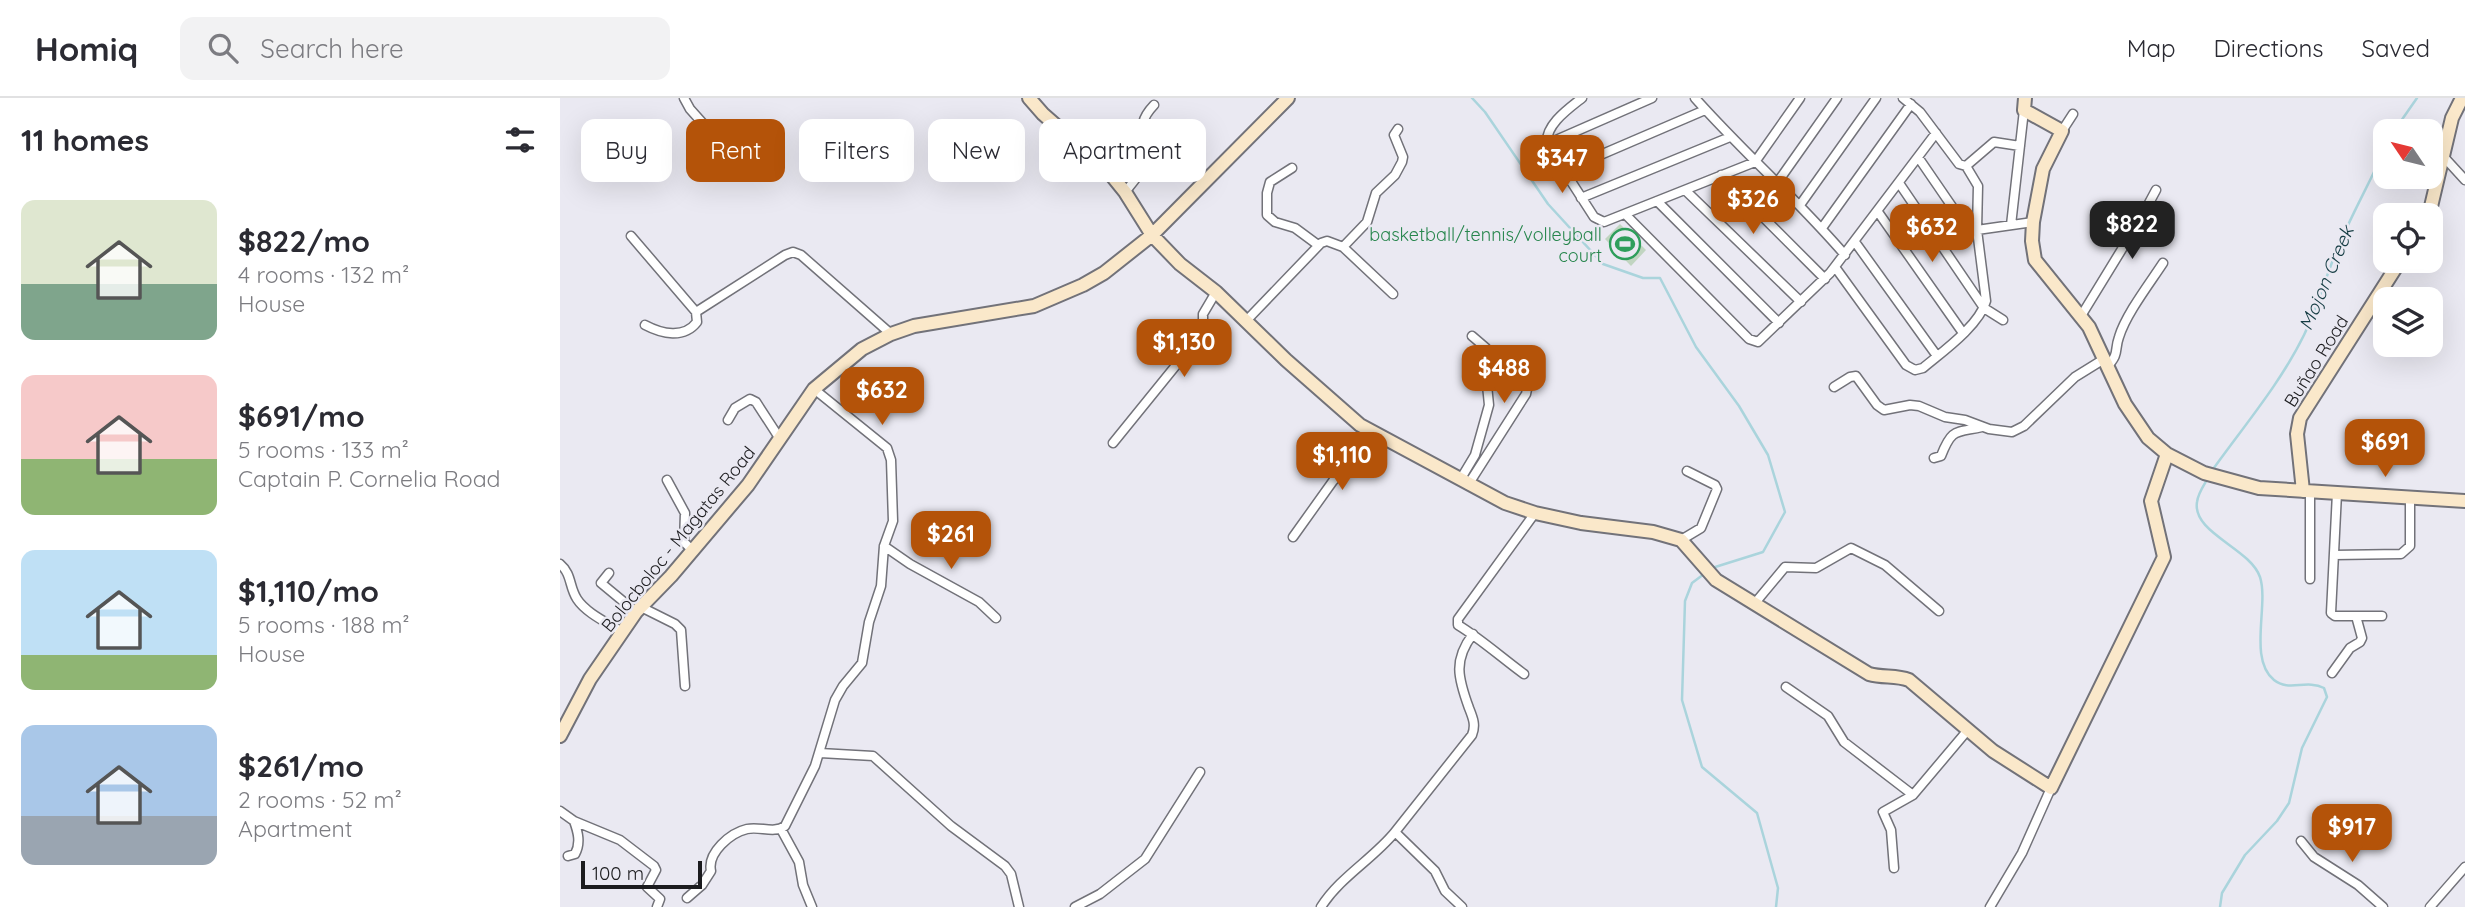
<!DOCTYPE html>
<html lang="en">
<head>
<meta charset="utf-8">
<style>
	body { margin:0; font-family:Quicksand,sans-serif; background:#f2f2f3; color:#2b2b33; height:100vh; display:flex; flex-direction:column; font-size:26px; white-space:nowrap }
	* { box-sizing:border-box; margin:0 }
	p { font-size:23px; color:#7c7c81 }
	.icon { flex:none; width:38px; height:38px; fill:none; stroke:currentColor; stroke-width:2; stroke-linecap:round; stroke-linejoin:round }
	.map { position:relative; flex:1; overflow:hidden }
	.drawer { display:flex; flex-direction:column; background:#fff; width:560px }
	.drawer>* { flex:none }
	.banner { position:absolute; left:21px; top:21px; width:665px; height:63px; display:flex; gap:14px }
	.needle { width:46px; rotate:305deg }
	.tools { position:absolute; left:1813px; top:21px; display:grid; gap:14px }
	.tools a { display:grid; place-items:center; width:70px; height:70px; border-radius:14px; background:#fff; box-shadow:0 7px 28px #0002; font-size:35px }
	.scale { position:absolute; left:21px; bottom:18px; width:121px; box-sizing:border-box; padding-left:7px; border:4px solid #1c1c1f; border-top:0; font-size:19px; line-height:24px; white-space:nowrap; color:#1c1c1f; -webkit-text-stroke:5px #eae9f2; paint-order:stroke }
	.price { position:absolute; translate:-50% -60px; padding:0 16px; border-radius:14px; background:#b45309; color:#fff; font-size:23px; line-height:46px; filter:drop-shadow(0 2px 4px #0008) }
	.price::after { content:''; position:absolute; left:50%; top:42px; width:21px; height:16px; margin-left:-10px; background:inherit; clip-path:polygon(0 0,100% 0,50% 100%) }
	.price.active { background:#222; color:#fff }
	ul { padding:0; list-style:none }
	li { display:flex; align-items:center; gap:21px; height:175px; padding:0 21px }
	li span { display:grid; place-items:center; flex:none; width:196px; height:140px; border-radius:14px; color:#555 }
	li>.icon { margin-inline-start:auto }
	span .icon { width:84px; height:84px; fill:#fffc; stroke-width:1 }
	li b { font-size:30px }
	h2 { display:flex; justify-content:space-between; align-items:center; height:84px; padding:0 21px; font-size:30px }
	.pill { padding:0 24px; border-radius:14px; background:#fff; box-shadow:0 7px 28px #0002; font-size:24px; line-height:63px }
	.pill.active { background:#b45309; color:#fff }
	header { display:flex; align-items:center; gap:42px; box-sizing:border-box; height:98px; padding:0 35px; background:#fff; border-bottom:2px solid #e1e1e2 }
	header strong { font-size:33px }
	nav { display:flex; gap:38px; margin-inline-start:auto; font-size:24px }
	.search { width:490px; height:63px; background:#f2f2f3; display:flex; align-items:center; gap:18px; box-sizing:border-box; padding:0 24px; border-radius:14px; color:#7c7c81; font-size:26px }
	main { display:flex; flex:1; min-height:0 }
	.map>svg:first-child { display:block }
</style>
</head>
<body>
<header>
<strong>Homiq</strong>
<div class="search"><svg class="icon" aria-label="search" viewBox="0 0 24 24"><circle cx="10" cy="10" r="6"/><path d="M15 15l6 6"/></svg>Search here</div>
<nav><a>Map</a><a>Directions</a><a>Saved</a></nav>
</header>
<main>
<section class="drawer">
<h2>11 homes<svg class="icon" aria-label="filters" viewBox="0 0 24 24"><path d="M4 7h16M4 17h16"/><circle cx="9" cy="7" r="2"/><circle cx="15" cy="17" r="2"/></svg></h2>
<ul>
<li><span style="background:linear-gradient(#dfe7d0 60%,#7fa58c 0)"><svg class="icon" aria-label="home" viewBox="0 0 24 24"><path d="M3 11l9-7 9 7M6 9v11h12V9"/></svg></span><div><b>$822/mo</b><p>4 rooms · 132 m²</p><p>House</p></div></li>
<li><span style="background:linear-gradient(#f6c9c9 60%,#8fb573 0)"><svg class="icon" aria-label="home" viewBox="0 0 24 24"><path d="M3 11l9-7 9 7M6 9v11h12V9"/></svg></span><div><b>$691/mo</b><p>5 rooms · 133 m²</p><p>Captain P. Cornelia Road</p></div></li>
<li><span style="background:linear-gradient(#bfe0f5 75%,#8fb573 0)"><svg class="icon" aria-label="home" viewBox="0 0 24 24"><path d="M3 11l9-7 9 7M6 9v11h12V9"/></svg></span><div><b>$1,110/mo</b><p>5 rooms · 188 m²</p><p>House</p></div></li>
<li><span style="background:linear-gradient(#a9c7e8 65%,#9aa5b1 0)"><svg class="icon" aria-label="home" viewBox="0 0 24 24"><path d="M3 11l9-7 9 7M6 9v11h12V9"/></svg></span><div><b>$261/mo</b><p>2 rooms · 52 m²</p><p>Apartment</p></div></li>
</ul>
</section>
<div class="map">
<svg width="1905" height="809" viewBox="0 0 1905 809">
	<rect width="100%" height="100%" fill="#eae9f2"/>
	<!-- green -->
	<path fill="#c1d5c1" d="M 1060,126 L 1086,152 L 1071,168 L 1045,141 Z"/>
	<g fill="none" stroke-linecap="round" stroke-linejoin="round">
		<!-- stream -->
		<path stroke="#aad4dc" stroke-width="2.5" d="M 912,0 L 925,14 L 988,106 L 1043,166 L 1083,180 L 1100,180 L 1136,249 L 1179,308 L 1208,357 L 1225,414 L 1203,454 L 1152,470
			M 1834,33 L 1857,0
			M 1651,374 C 1683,329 1720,286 1744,237 C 1758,208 1766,177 1779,147 C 1793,114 1810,84 1825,51
			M 1648,380 C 1644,387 1638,395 1637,404 C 1632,435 1690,450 1700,479 C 1709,507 1688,561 1714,582 C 1729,594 1746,581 1764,590 L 1767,599 L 1742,650 L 1729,705 L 1717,723 L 1685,757 L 1662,795 L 1660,809
			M 1144,476 L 1132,485 L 1125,503 L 1122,602 L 1142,669 L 1197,715 L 1218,790 L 1216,809"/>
		<!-- street casing -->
		<g stroke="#727279" stroke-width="11">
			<path id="street" d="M 124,0 L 130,11 L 182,69
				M 1022,0 C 1008,11 985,27 987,46 L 1034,119 L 1044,124 L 1195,64 L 1240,0
				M 1135,0 C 1183,54 1238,102 1285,157
				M 1343,0 L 1360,14 L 1399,66 L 1406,68
				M 1502,33 L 1513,16
				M 987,46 L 1092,0
				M 1883,58 L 1905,82
				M 1358,59 L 1406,129 L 1417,132 L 1473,124
				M 1406,68 L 1434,44 L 1460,48
				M 732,70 L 710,84 L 707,95 L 707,117 L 715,124 L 735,130 L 758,147
				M 1003,73 L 1145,12
				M 1161,77 L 1265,181
				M 1217,85 L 1277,0
				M 1339,85 L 1424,210 L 1443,222
				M 1125,92 L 1241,204
				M 565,94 C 573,84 584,73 585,60 C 588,37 573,29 594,7
				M 1021,100 L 1170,39
				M 1097,103 L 1219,225
				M 1240,107 L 1316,0
				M 1318,114 L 1403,235
				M 1065,116 L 1189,241 L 1198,244 L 1270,175 L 1376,35
				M 1451,127 L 1464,12
				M 1262,130 L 1351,6
				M 71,138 L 136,214 L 137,224 C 124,241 102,236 85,227
				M 1295,144 L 1377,258
				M 783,149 L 833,196
				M 1275,169 L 1346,267 L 1355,272 L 1363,270 C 1382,254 1419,228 1426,203 L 1417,132 L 1418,88 L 1406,68
				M 136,214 L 225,157 L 233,154 L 241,157 L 331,236
				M 1521,218 L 1581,120 L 1596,92
				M 687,222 L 761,145 L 767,143 L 783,149 L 807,124 L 816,95 L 835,77 L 842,64 L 843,59 L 834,37 L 838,31
				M 1547,269 C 1560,255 1554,253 1559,239 C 1566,216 1590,185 1603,165
				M 1274,289 L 1290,279 L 1296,278 L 1317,307 L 1324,312 L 1350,307 L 1359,308 L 1385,319 L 1405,322 L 1429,331 L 1452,334 L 1464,328 L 1515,279 L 1544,261
				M 168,322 L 175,310 L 190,301 L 196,304 L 220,341
				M 553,345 L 643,234 L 643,216 L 656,194
				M 1374,360 L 1381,358 C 1392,330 1395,335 1422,329
				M 107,382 L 125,415 L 124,444 L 132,452
				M 900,382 L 915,357 L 929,307 L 925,267 L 926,250 L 912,238
				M 908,387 L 966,296 L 970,277
				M 1750,393 L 1750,481
				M 1777,395 L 1771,515 L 1775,518 L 1822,518
				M 733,439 L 773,383 L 815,336
				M 1121,442 L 1141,430 L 1157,391 L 1155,387 L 1127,373
				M 324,448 L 350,466 L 419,504 L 436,520
				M 1774,457 L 1841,456 L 1850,448 L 1850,398
				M 0,466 C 12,476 9,489 17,501 C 26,515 48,525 62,534
				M 49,475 L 41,485 L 76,514
				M 1195,505 L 1225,469 L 1256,470 L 1291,450 L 1325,467 L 1379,513
				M 81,509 L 115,526 L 121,532 L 125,588
				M 1772,575 L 1790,550 L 1800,544 L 1802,540 L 1796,518
				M 964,576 C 942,560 921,541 898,527 L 898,521 L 975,415
				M 1226,589 L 1268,618 L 1284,644 L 1353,697
				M 260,655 L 313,658 L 391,728 L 445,768 L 451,776 L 459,809
				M 0,713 L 14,723 L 60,742 L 94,768 L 96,772 L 87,789 L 100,801 L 97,809
				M 221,731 L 239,764 L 243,787 L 252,809
				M 1741,743 L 1754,759 L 1798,787 L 1823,809
				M 8,758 L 15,756 C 21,745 18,734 14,723
				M 1334,770 L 1331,732 L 1323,714 L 1353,697 L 1407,633
				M 127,800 L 142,787 L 151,773 C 147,755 170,735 187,731 C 200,728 214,736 225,728 L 255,668 L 275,602 L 283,588 L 302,565 L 309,524 L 321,488 L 324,448 L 333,423 L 331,362 L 327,350 L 254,291
				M 515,809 L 540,796 L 585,761 L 640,674
				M 761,809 C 780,779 813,761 835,734
				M 902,809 L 885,793 L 875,773 L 835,734 L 912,637 C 916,627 913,620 909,610 C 898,580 893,562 913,536
				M 1430,809 L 1462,755 L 1491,690
				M 1870,809 L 1905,769"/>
		</g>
		<!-- secondary casing -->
		<g stroke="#727279" stroke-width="16">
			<path id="secondary" d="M 469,0 L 483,16 L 548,73 L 565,94 L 592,137 L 620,166 L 656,194 L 726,262 L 800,327 L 945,405 L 975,415 L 1021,425 L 1093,434 L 1121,442 L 1156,482 L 1309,576 C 1323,580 1336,577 1349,582 L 1433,653 L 1491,690 L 1604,459 L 1591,403 L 1607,356
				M 1465,0 L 1464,12 L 1502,33 L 1483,71 L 1473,124 L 1472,143 L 1475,162 L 1529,229 L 1565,306 L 1588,340 L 1607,356 L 1644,375 L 1699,390 L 1905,403
				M 1869,117 L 1892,20 L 1902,0
				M 1743,393 L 1737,336 L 1740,320 L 1840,163
				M 0,638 L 30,581 L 76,514 L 111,478 L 188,387 L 254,291 L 302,251 L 331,236 L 354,228 L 474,208 L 523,187 L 544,175 L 592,137 L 728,0"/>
		</g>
		<!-- street -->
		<use href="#street" stroke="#fff" stroke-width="8"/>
		<!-- secondary -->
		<use href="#secondary" stroke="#fae8ca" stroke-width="12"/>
	</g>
	<!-- icons -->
	<defs>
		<g id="stadium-ring" transform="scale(1.575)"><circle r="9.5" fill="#eae9f2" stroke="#2e9e5b" stroke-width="1.5"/><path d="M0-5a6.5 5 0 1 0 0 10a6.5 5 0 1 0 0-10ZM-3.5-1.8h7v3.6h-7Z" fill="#2e9e5b"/></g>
	</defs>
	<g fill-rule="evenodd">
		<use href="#stadium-ring" x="1065" y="146"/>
	</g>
	<g text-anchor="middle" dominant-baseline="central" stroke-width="5" stroke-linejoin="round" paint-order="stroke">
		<!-- leisure labels -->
		<g font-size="18" fill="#27864d" stroke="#eae9f2" text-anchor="end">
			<text x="1042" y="136">basketball/tennis/volleyball<tspan x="1042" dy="21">court</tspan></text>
		</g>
		<!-- street labels -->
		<g font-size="18" fill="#1c1c1f" stroke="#eae9f2">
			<text transform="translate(1756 263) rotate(-58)">Buñao Road</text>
			<text transform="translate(118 441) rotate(-51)">Bolocboloc - Magatas Road</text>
		</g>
		<!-- water labels -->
		<g font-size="19" font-style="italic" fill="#163d44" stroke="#eae9f2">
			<text transform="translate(1766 180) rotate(-67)">Mojon Creek</text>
		</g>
	</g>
</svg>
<div class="tools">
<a><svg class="needle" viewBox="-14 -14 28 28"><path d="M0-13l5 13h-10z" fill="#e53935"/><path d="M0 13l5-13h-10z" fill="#7c7c81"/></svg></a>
<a><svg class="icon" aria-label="locate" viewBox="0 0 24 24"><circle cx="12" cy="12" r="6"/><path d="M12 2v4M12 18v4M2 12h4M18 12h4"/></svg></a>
<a><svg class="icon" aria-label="layers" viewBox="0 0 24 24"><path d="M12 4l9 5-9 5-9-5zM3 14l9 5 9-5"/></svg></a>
</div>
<div class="scale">100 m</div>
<b class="price" style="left:1002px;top:97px">$347</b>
<b class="price" style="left:1193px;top:138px">$326</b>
<b class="price active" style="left:1572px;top:163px">$822</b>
<b class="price" style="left:1372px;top:166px">$632</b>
<b class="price" style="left:624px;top:281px">$1,130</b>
<b class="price" style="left:944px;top:307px">$488</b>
<b class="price" style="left:322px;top:329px">$632</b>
<b class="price" style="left:1825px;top:381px">$691</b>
<b class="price" style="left:782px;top:394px">$1,110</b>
<b class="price" style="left:391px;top:473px">$261</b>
<b class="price" style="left:1792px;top:766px">$917</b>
<div class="banner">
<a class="pill">Buy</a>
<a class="pill active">Rent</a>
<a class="pill">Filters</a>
<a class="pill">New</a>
<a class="pill">Apartment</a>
</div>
</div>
</main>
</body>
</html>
